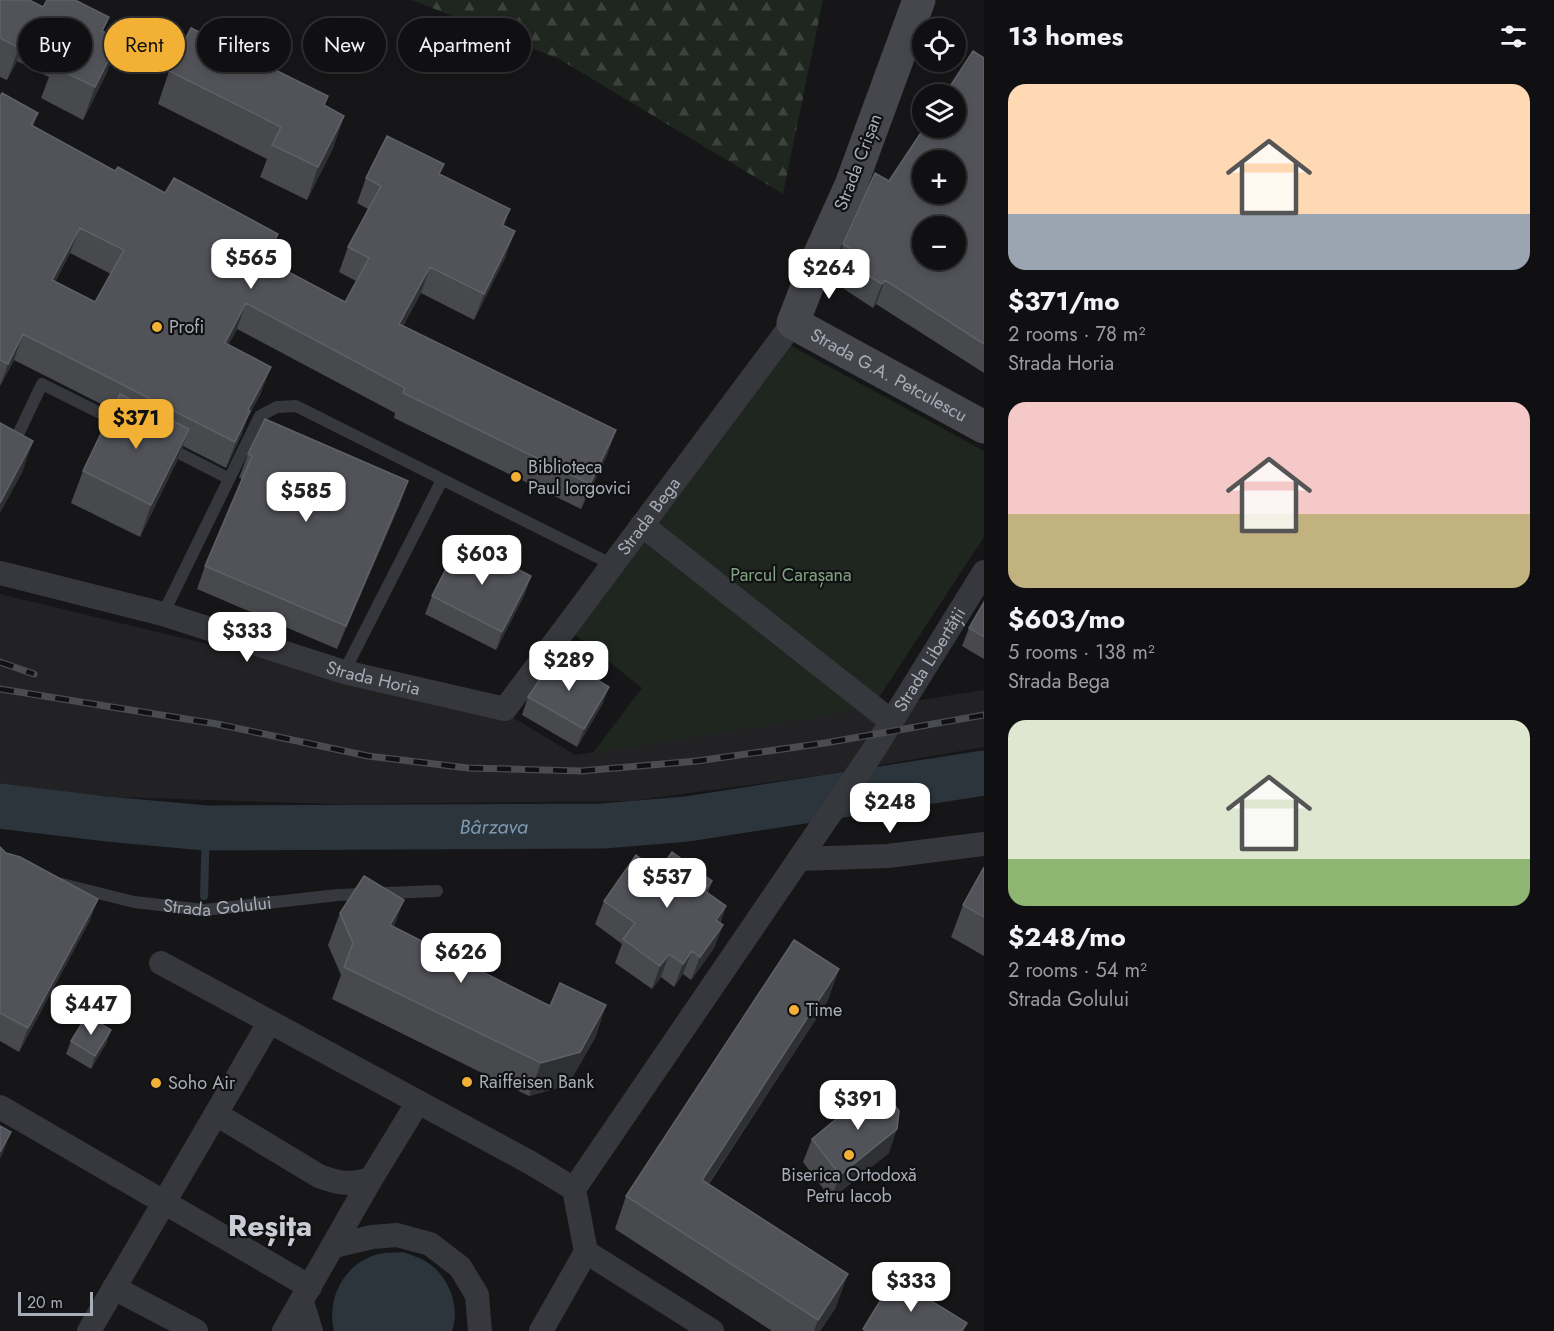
<!DOCTYPE html>
<html lang="en">
<head>
<meta charset="utf-8">
<style>
	body { margin:0; font-family:Jost,sans-serif; background:#1e1e20; color:#f1f3f6; height:100vh; display:flex; flex-direction:column; font-size:22px; white-space:nowrap }
	* { box-sizing:border-box; margin:0 }
	p { font-size:20px; color:#9c9d9f }
	.icon { flex:none; width:33px; height:33px; fill:none; stroke:currentColor; stroke-width:2; stroke-linecap:round; stroke-linejoin:round }
	.map { position:relative; flex:1; overflow:hidden }
	.details { display:flex; flex-direction:column; background:#101012; width:570px }
	.details>* { flex:none }
	.top-card { position:absolute; left:18px; top:18px; width:570px; height:54px; display:flex; gap:12px }
	.buttons { position:absolute; left:912px; top:18px; display:grid; gap:12px }
	.buttons a { display:grid; place-items:center; width:54px; height:54px; border-radius:50%; background:#101012; box-shadow:0 3px 9px #0003,0 0 0 2px #303032; font-size:30px }
	.scale { position:absolute; left:18px; bottom:15px; width:75px; box-sizing:border-box; padding-left:6px; border:3px solid #a8adb8; border-top:0; font-size:16px; line-height:21px; white-space:nowrap; color:#a8adb8; -webkit-text-stroke:4px #111113; paint-order:stroke }
	.price { position:absolute; translate:-50% -51px; padding:0 14px; border-radius:12px; background:#fff; color:#222; font-size:20px; line-height:39px; filter:drop-shadow(0 2px 3px #0008) }
	.price::after { content:''; position:absolute; left:50%; top:36px; width:18px; height:14px; margin-left:-9px; background:inherit; clip-path:polygon(0 0,100% 0,50% 100%) }
	.price.on { background:#f2b134; color:#111 }
	ul { padding:0; list-style:none }
	li { display:grid; align-content:center; gap:12px; height:318px; padding:0 24px }
	li span { display:grid; place-items:center; height:186px; border-radius:18px; color:#555 }
	li>.icon { margin-inline-start:auto }
	span .icon { width:108px; height:108px; fill:#fffc; stroke-width:1 }
	li b { font-size:26px }
	h2 { display:flex; justify-content:space-between; align-items:center; height:72px; padding:0 24px; font-size:26px }
	.pill { padding:0 21px; border-radius:27px; background:#101012; box-shadow:0 3px 9px #0003,0 0 0 2px #303032; font-size:21px; line-height:54px }
	.pill.on { background:#f2b134; color:#111 }
	main { display:flex; flex:1; min-height:0 }
	.map>svg:first-child { display:block }
</style>
</head>
<body>
<main>
<div class="map">
<svg width="984" height="1331" viewBox="0 0 984 1331">
	<defs>
		<pattern id="forest-firs" width="22" height="20" patternUnits="userSpaceOnUse" patternTransform="scale(1.5)"><rect width="22" height="20" fill="#1e261f"/><path d="M5 1l3.5 6h-7zM16 11l3.5 6h-7z" fill="#3c433d"/></pattern>
	</defs>
	<rect width="100%" height="100%" fill="#161618"/>
	<!-- built -->
	<path fill="#222225" d="M 0,594 L 514,718 L 575,755 L 984,690 L 984,747 L 823,775 L 630,801 L 334,804 L 115,797 L 0,787 Z"/>
	<!-- forest -->
	<path fill="url(#forest-firs)" d="M 412,0 L 823,0 L 783,194 L 559,59 Z"/>
	<!-- park -->
	<path fill="#1e261f" d="M 788,344 L 984,451 L 984,537 L 872,708 L 592,754 L 642,688 L 574,634 Z"/>
	<!-- water -->
	<path fill="#2c353c" d="M 403,1252 C 410,1255 419,1257 425,1261 C 448,1274 461,1306 452,1331 L 334,1331 C 326,1298 345,1262 379,1254 C 386,1252 395,1253 403,1252 Z"/>
	<g fill="none" stroke-linecap="round" stroke-linejoin="round">
		<!-- stream -->
		<path stroke="#2c353c" stroke-width="8" d="M 204,896 L 206,828"/>
		<!-- river -->
		<path stroke="#2c353c" stroke-width="45" id="s1" d="M 0,806 L 107,819 L 206,828 L 603,826 L 687,819 L 984,773"/>
		<!-- lane -->
		<g stroke="#37383d" stroke-width="12">
			<path d="M 0,438 L 14,443 L 42,384 L 122,424"/>
			<path d="M 167,447 L 228,478"/>
			<path d="M 163,614 L 260,416 L 277,407 L 296,406 L 613,565"/>
			<path d="M 344,672 L 442,480"/>
			<path id="s2" d="M 62,884 L 134,902 L 204,910 L 338,895 L 437,891"/>
		</g>
		<!-- street -->
		<g stroke="#37383d" stroke-width="24">
			<path d="M 642,525 L 892,722"/>
			<path id="s3" d="M 0,573 L 163,614 L 344,672 L 505,709 L 793,323"/>
			<path d="M 799,859 L 888,856 L 984,844"/>
			<path d="M 161,963 L 531,1163 L 574,1189 L 586,1252 L 712,1331"/>
			<path d="M 0,1107 L 310,1287"/>
			<path d="M 216,1114 L 319,1176 C 340,1184 349,1185 371,1179"/>
			<path id="s4" d="M 574,1189 L 875,748 L 984,572"/>
			<path d="M 334,1246 L 372,1237 L 397,1235 L 430,1244 L 460,1267 L 477,1295 L 480,1331"/>
			<path d="M 114,1288 L 196,1331"/>
			<path d="M 302,1302 L 311,1331"/>
			<path d="M 89,1331 L 269,1023"/>
			<path d="M 284,1331 L 371,1179 L 418,1102"/>
			<path d="M 541,1331 L 586,1252"/>
		</g>
		<!-- secondary -->
		<path stroke="#45474d" stroke-width="33" id="s5" d="M 919,0 L 851,185 L 818,258 L 793,323 L 984,427"/>
		<!-- rail casing -->
		<g stroke="#4a4c52" stroke-width="7">
			<path id="rail" d="M 0,662 L 34,674
				M 0,689 L 217,724 L 368,756 L 468,768 L 581,771 L 697,761 L 825,743 L 984,715"/>
		</g>
		<!-- rail -->
		<use href="#rail" stroke="#111113" stroke-width="4.5" stroke-dasharray="14" stroke-linecap="butt"/>
	</g>
	<!-- wall -->
	<path fill="#47494d" fill-rule="evenodd" d="M 0,0 L 109,17 L 103,31 L 119,39 L 107,72 L 83,120 L 41,98 L 49,77 L 17,61 L 7,80 L 0,77 Z
		M 984,58 L 984,373 L 876,304 L 873,308 L 844,289 L 849,276 L 835,267 L 843,244 L 889,181 Z
		M 169,71 L 344,116 L 333,148 L 307,200 L 260,177 L 267,159 L 158,104 Z
		M 0,97 L 38,113 L 33,126 L 115,171 L 165,193 L 278,234 L 268,261 L 345,302 L 356,281 L 339,272 L 348,247 L 368,209 L 357,203 L 366,178 L 441,174 L 510,209 L 504,225 L 506,256 L 474,320 L 421,293 L 403,326 L 616,430 L 607,455 L 581,509 L 394,418 L 395,413 L 237,329 L 228,345 L 261,393 L 247,419 L 241,436 L 226,468 L 183,446 L 177,461 L 140,537 L 71,503 L 83,471 L 113,410 L 14,360 L 0,386 ZM 70,253 L 111,274 L 95,302 L 55,282 Z
		M 248,454 L 400,504 L 337,649 L 197,589 L 205,566 L 242,479 L 239,478 Z
		M 525,594 L 496,650 L 425,614 L 432,596 Z
		M 984,602 L 984,659 L 962,646 L 969,628 Z
		M 609,687 L 602,705 L 577,747 L 522,715 L 528,697 Z
		M 0,847 L 6,853 L 98,899 L 89,922 L 19,1052 L 0,1041 Z
		M 984,867 L 984,956 L 951,937 L 963,905 Z
		M 658,872 L 712,881 L 708,893 L 726,906 L 720,923 L 723,925 L 714,948 L 691,980 L 683,974 L 674,987 L 661,977 L 652,989 L 615,963 L 622,944 L 595,924 L 604,901 Z
		M 340,913 L 394,927 L 550,1006 L 606,1005 L 595,1038 L 568,1085 L 529,1096 L 332,999 L 341,975 L 328,945 Z
		M 839,969 L 827,1002 L 709,1184 L 836,1307 L 820,1331 L 772,1331 L 615,1229 L 626,1196 Z
		M 71,1041 L 107,1042 L 91,1069 L 66,1054 Z
		M 812,1139 L 889,1153 L 831,1199 L 803,1162 Z"/>
	<!-- shaded-wall -->
	<path fill="#2f3033" d="M 29,29 L 17,61 L 7,80 L 19,48 Z
		M 119,39 L 107,72 L 83,120 L 95,87 Z
		M 344,116 L 333,148 L 307,200 L 318,167 Z
		M 80,228 L 70,253 L 43,305 L 52,280 Z
		M 515,231 L 506,256 L 474,320 L 484,294 Z
		M 278,234 L 269,259 L 255,284 L 264,259 Z
		M 430,267 L 421,293 L 390,349 L 399,324 Z
		M 885,280 L 876,304 L 873,308 L 882,284 Z
		M 246,303 L 237,329 L 216,368 L 225,343 Z
		M 23,334 L 14,360 L 0,386 L 8,364 Z
		M 271,367 L 261,393 L 247,419 L 241,436 L 226,468 L 248,410 Z
		M 189,429 L 177,461 L 140,537 L 151,505 Z
		M 616,430 L 607,455 L 581,509 L 590,484 Z
		M 33,441 L 22,473 L 0,513 L 0,503 Z
		M 408,481 L 400,504 L 337,649 L 346,626 Z
		M 531,576 L 525,594 L 496,650 L 502,632 Z
		M 609,687 L 602,705 L 577,747 L 584,729 Z
		M 712,881 L 704,905 L 705,891 Z
		M 98,899 L 89,922 L 19,1052 L 28,1028 Z
		M 404,900 L 392,932 L 390,925 Z
		M 726,906 L 717,929 L 716,920 Z
		M 723,925 L 714,948 L 691,980 L 700,957 Z
		M 692,951 L 683,974 L 674,987 L 683,964 Z
		M 669,954 L 661,977 L 652,989 L 660,966 Z
		M 839,969 L 827,1002 L 690,1212 L 702,1180 Z
		M 606,1005 L 595,1038 L 568,1085 L 529,1096 L 541,1063 Z
		M 111,1030 L 107,1042 L 91,1069 L 95,1056 Z
		M 897,1129 L 889,1153 L 831,1199 L 840,1175 Z
		M 11,1132 L 2,1155 L 0,1159 L 0,1152 Z
		M 848,1274 L 836,1307 L 820,1331 L 814,1331 L 818,1320 Z"/>
	<!-- building -->
	<path fill="#525359" stroke="#5f6168" stroke-width="1.5" fill-rule="evenodd" d="M 0,0 L 29,0 L 43,7 L 47,0 L 75,0 L 109,17 L 102,31 L 119,39 L 95,87 L 52,66 L 63,45 L 29,29 L 19,48 L 0,38 Z
		M 191,28 L 328,96 L 324,105 L 344,116 L 318,167 L 272,145 L 281,127 L 169,71 Z
		M 973,51 L 984,58 L 984,344 L 885,280 L 882,284 L 853,266 L 860,255 L 843,244 L 875,173 L 889,181 L 924,128 L 956,128 L 956,94 L 945,94 ZM 922,160 L 956,160 L 956,194 L 922,194 ZM 922,226 L 956,226 L 956,260 L 922,260 Z
		M 2,93 L 38,113 L 31,125 L 115,171 L 118,167 L 165,193 L 174,178 L 278,234 L 264,259 L 345,302 L 369,258 L 348,247 L 381,186 L 366,178 L 387,136 L 444,164 L 439,174 L 510,209 L 502,225 L 515,231 L 484,294 L 430,267 L 399,324 L 616,430 L 590,484 L 403,393 L 405,388 L 246,303 L 225,343 L 271,367 L 248,410 L 250,411 L 235,442 L 23,334 L 8,364 L 0,360 L 0,97 ZM 80,228 L 124,250 L 95,302 L 52,280 Z
		M 120,394 L 189,429 L 151,505 L 83,471 Z
		M 265,419 L 408,481 L 346,626 L 205,566 L 252,456 L 248,454 Z
		M 0,423 L 33,441 L 0,503 Z
		M 461,540 L 531,576 L 502,632 L 432,596 Z
		M 984,602 L 984,637 L 969,628 Z
		M 556,655 L 609,687 L 584,729 L 528,697 Z
		M 0,847 L 6,853 L 20,857 L 98,899 L 28,1028 L 0,1013 Z
		M 672,852 L 712,881 L 705,891 L 726,906 L 716,920 L 723,925 L 700,957 L 692,951 L 683,964 L 669,954 L 660,966 L 623,939 L 635,923 L 604,901 L 636,855 L 658,872 Z
		M 984,867 L 984,917 L 963,905 Z
		M 364,876 L 404,900 L 390,925 L 550,1006 L 560,983 L 606,1005 L 580,1052 L 541,1063 L 344,967 L 353,943 L 340,913 Z
		M 794,940 L 839,969 L 702,1180 L 848,1274 L 818,1320 L 626,1196 Z
		M 87,1015 L 111,1030 L 95,1056 L 71,1041 Z
		M 865,1095 L 881,1095 L 889,1098 L 899,1111 L 897,1129 L 840,1175 L 812,1139 Z
		M 0,1126 L 11,1132 L 0,1152 Z
		M 894,1278 L 967,1323 L 962,1331 L 866,1331 L 863,1329 Z"/>
	<!-- markers -->
	<g fill="#f2b134" stroke="#111113" stroke-width="2">
		<circle cx="157" cy="327" r="6"/>
		<circle cx="516" cy="477" r="6"/>
		<circle cx="794" cy="1010" r="6"/>
		<circle cx="467" cy="1082" r="6"/>
		<circle cx="156" cy="1083" r="6"/>
		<circle cx="849" cy="1155" r="6"/>
	</g>
	<g text-anchor="middle" dominant-baseline="central" stroke-width="4.5" stroke-linejoin="round" paint-order="stroke">
		<!-- street labels -->
		<g font-size="18" fill="#a8adb8" stroke="#111113">
			<text transform="translate(858 162) rotate(-69)">Strada Crișan</text>
			<text stroke="none"><textPath href="#s5" startOffset="456">Strada G.A. Petculescu</textPath></text>
			<text stroke="none"><textPath href="#s3" startOffset="764">Strada Bega</textPath></text>
			<text stroke="none"><textPath href="#s4" startOffset="638">Strada Libertății</textPath></text>
			<text stroke="none"><textPath href="#s3" startOffset="388">Strada Horia</textPath></text>
			<text stroke="none"><textPath href="#s2" startOffset="158">Strada Golului</textPath></text>
		</g>
		<!-- poi labels -->
		<g font-size="18" fill="#a8adb8" stroke="#111113" text-anchor="start">
			<text x="169" y="327">Profi</text>
			<text x="528" y="467">Biblioteca<tspan x="528" dy="21">Paul Iorgovici</tspan></text>
			<text x="806" y="1010">Time</text>
			<text x="479" y="1082">Raiffeisen Bank</text>
			<text x="168" y="1083">Soho Air</text>
			<text x="849" y="1175" text-anchor="middle">Biserica Ortodoxă<tspan x="849" dy="21">Petru Iacob</tspan></text>
		</g>
		<!-- park labels -->
		<g font-size="18" fill="#7fa381" stroke="#111113">
			<text x="791" y="575">Parcul Carașana</text>
		</g>
		<!-- water labels -->
		<g font-size="20" font-style="italic" fill="#7f9bb3" stroke="#111113">
			<text stroke="none"><textPath href="#s1" startOffset="495">Bârzava</textPath></text>
		</g>
		<!-- town labels -->
		<g font-size="30" font-weight="bold" fill="#c9ccd4" stroke="#111113">
			<text x="270" y="1225">Reșița</text>
		</g>
	</g>
</svg>
<div class="buttons">
<a><svg class="icon" aria-label="locate" viewBox="0 0 24 24"><circle cx="12" cy="12" r="6"/><path d="M12 2v4M12 18v4M2 12h4M18 12h4"/></svg></a>
<a><svg class="icon" aria-label="layers" viewBox="0 0 24 24"><path d="M12 4l9 5-9 5-9-5zM3 14l9 5 9-5"/></svg></a>
<a>+</a>
<a>−</a>
</div>
<div class="scale">20 m</div>
<b class="price" style="left:251px;top:290px">$565</b>
<b class="price" style="left:829px;top:300px">$264</b>
<b class="price on" style="left:136px;top:450px">$371</b>
<b class="price" style="left:306px;top:523px">$585</b>
<b class="price" style="left:482px;top:586px">$603</b>
<b class="price" style="left:247px;top:663px">$333</b>
<b class="price" style="left:569px;top:692px">$289</b>
<b class="price" style="left:890px;top:834px">$248</b>
<b class="price" style="left:667px;top:909px">$537</b>
<b class="price" style="left:461px;top:984px">$626</b>
<b class="price" style="left:91px;top:1036px">$447</b>
<b class="price" style="left:858px;top:1131px">$391</b>
<b class="price" style="left:911px;top:1313px">$333</b>
<div class="top-card">
<a class="pill">Buy</a>
<a class="pill on">Rent</a>
<a class="pill">Filters</a>
<a class="pill">New</a>
<a class="pill">Apartment</a>
</div>
</div>
<section class="details">
<h2>13 homes<svg class="icon" aria-label="filters" viewBox="0 0 24 24"><path d="M4 7h16M4 17h16"/><circle cx="9" cy="7" r="2"/><circle cx="15" cy="17" r="2"/></svg></h2>
<ul>
<li><span style="background:linear-gradient(#ffd9b3 70%,#9aa5b1 0)"><svg class="icon" aria-label="home" viewBox="0 0 24 24"><path d="M3 11l9-7 9 7M6 9v11h12V9"/></svg></span><div><b>$371/mo</b><p>2 rooms · 78 m²</p><p>Strada Horia</p></div></li>
<li><span style="background:linear-gradient(#f6c9c9 60%,#c2b280 0)"><svg class="icon" aria-label="home" viewBox="0 0 24 24"><path d="M3 11l9-7 9 7M6 9v11h12V9"/></svg></span><div><b>$603/mo</b><p>5 rooms · 138 m²</p><p>Strada Bega</p></div></li>
<li><span style="background:linear-gradient(#dfe7d0 75%,#8fb573 0)"><svg class="icon" aria-label="home" viewBox="0 0 24 24"><path d="M3 11l9-7 9 7M6 9v11h12V9"/></svg></span><div><b>$248/mo</b><p>2 rooms · 54 m²</p><p>Strada Golului</p></div></li>
</ul>
</section>
</main>
</body>
</html>
